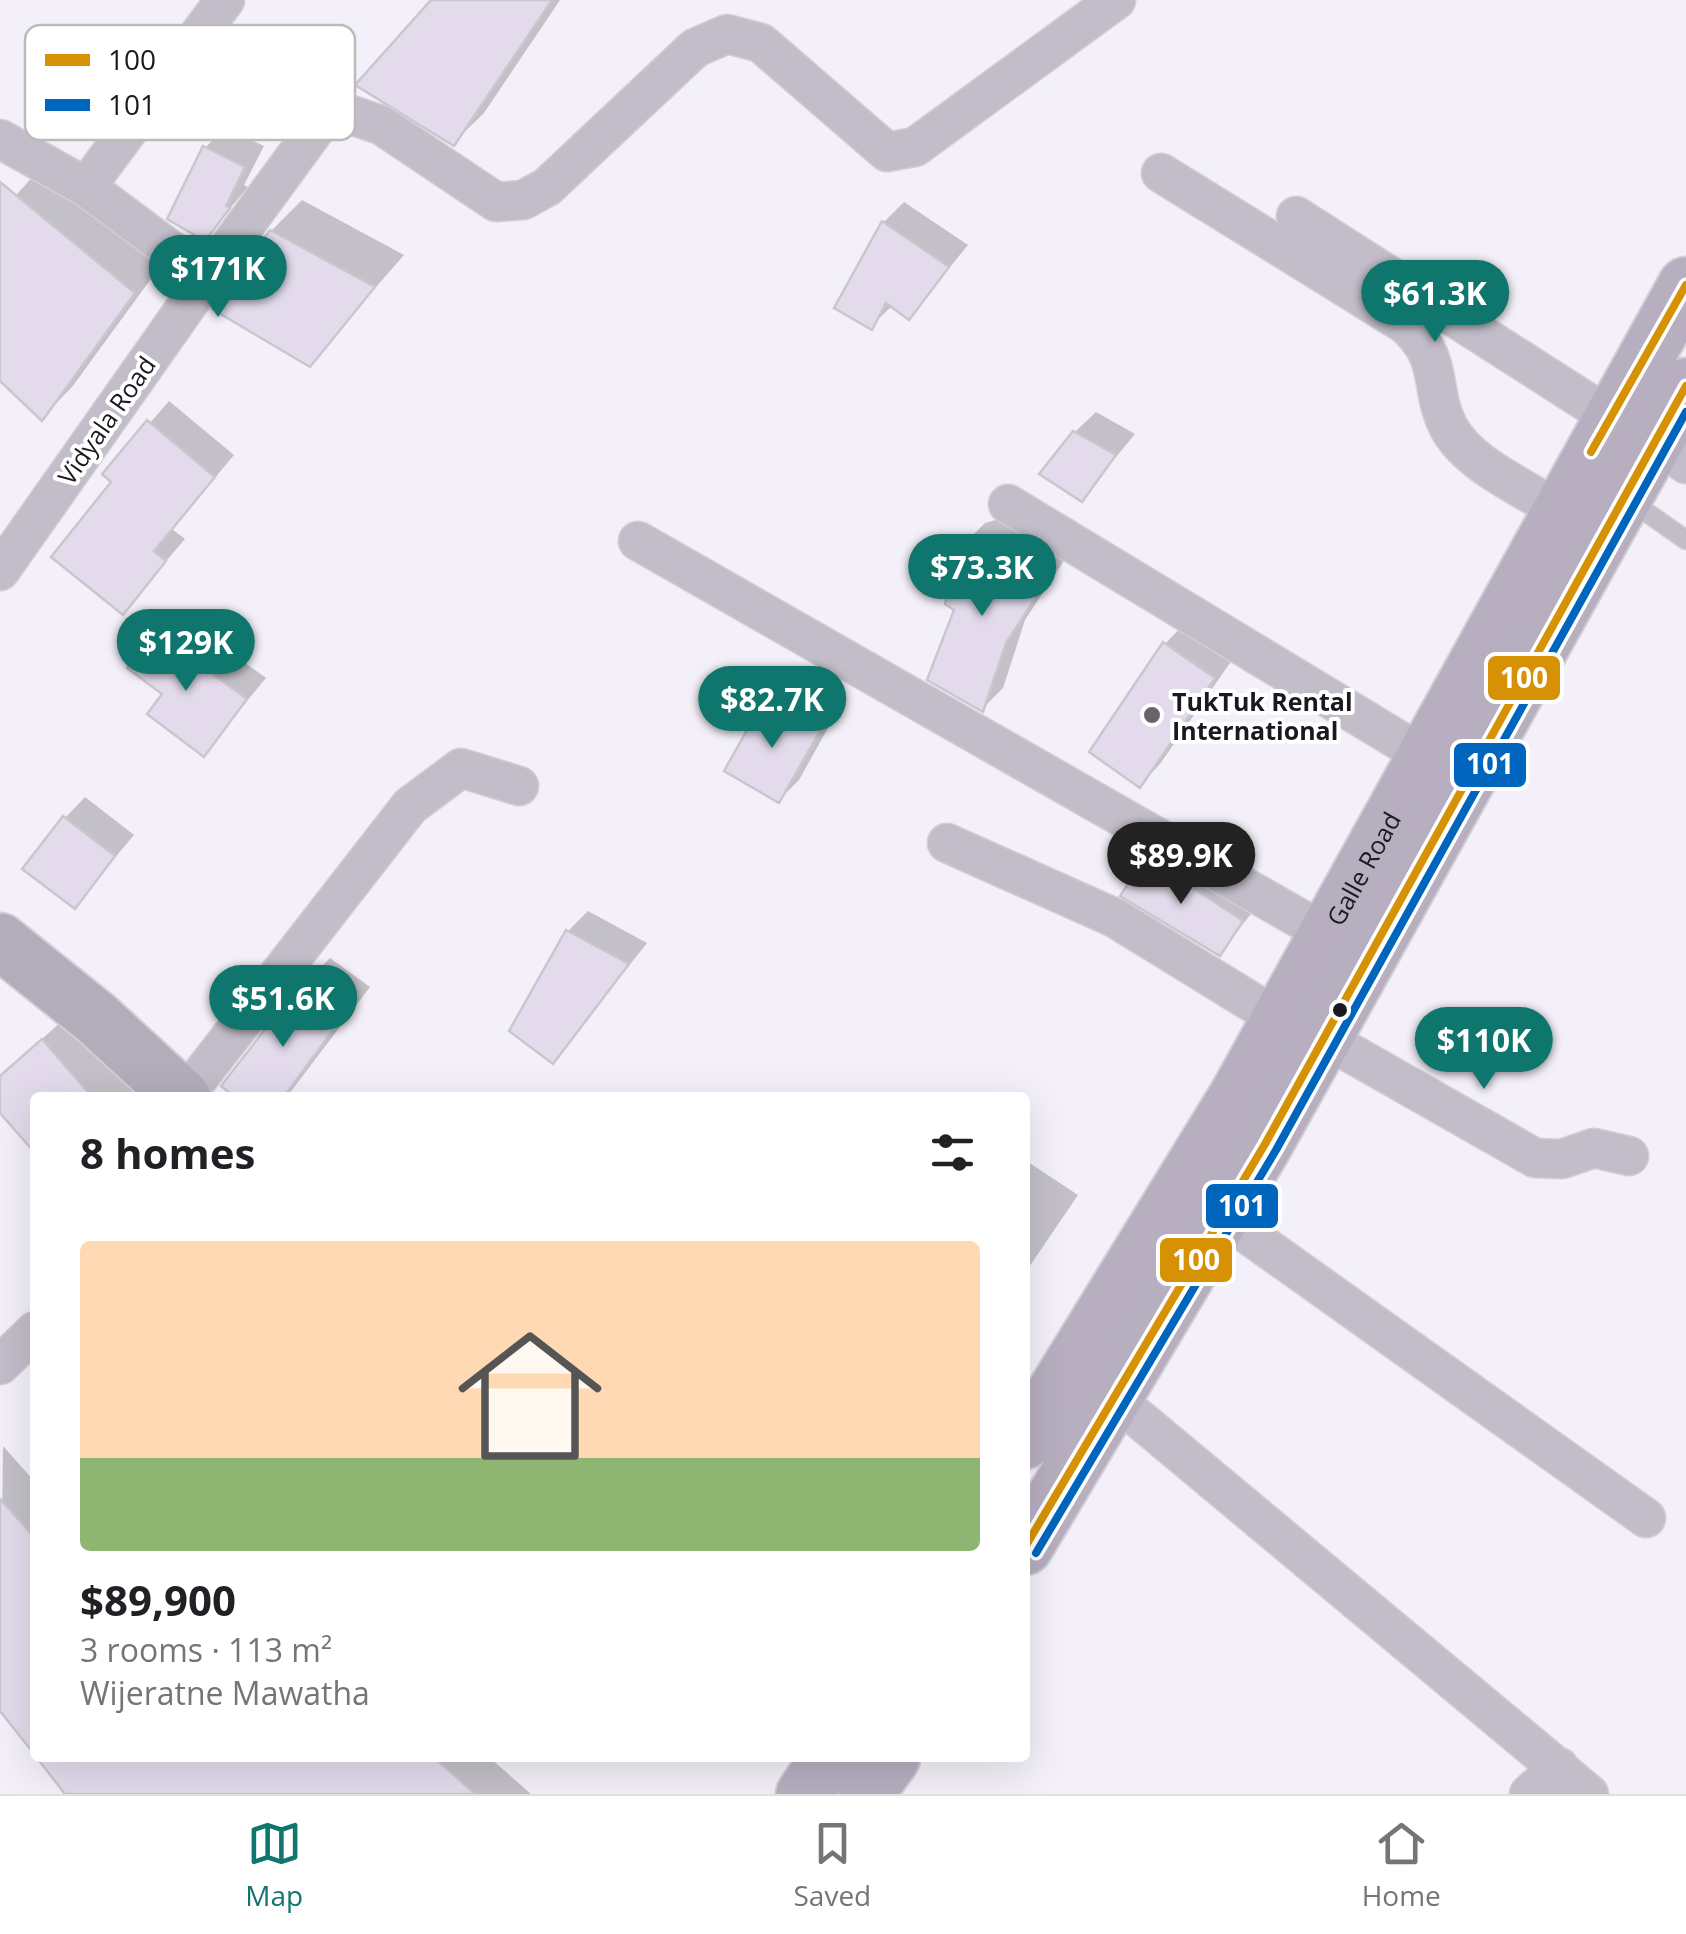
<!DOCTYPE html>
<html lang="en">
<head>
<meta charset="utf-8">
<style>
	body { margin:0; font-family:"Open Sans",sans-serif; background:#f2f2f2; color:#202124; height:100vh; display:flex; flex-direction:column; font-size:38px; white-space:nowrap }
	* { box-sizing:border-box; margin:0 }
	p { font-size:32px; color:#757577 }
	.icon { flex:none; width:55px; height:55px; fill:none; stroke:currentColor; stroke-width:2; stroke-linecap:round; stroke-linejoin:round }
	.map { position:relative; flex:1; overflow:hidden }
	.details { position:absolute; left:30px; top:1092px; width:1000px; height:670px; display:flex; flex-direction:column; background:#fff; border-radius:10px; box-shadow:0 10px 40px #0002 }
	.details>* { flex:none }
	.price { position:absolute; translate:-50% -85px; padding:0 22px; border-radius:35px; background:#0f766e; color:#fff; font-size:32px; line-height:65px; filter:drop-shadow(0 2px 5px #0008) }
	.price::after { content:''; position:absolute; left:50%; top:60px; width:30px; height:22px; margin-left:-15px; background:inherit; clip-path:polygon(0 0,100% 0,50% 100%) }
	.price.selected { background:#222; color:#fff }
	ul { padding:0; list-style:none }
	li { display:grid; align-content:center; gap:20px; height:530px; padding:0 50px }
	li+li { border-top:2px solid #e0e0e0 }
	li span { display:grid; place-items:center; height:310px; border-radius:10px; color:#555 }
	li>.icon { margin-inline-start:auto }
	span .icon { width:180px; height:180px; fill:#fffc; stroke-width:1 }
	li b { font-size:42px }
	h2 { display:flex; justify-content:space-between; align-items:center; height:120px; padding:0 50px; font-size:42px }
	.tab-bar { display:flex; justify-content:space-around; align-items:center; height:140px; border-top:2px solid #e0e0e0; background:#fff; font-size:28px; color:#757577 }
	.tab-bar a { display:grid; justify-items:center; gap:5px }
	.tab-bar .selected { color:#0f766e }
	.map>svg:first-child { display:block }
</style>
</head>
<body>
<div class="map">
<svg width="1686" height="1794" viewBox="0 0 1686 1794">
	<rect width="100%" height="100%" fill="#f4f0f9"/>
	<!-- shadow -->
	<path fill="#0003" d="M 434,0 L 560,0 L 484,113 L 453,143 Z
		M 225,127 L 264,146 L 244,185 L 248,187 L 205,238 L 205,148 Z
		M 45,163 L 164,261 L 72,387 L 42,418 L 0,378 L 0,213 Z
		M 302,200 L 404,255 L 309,364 L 271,231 Z
		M 904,202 L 968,245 L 909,317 L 893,305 L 871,326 L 837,307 L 884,222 Z
		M 169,401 L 234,455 L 172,529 L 185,539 L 123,611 L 115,481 L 106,474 Z
		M 1096,412 L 1135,434 L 1081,499 L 1075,432 Z
		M 1003,518 L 1065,559 L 1025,620 L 1003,688 L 982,709 L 957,609 L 964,544 L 985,523 Z
		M 175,612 L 266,678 L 203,754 L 166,693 L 155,633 Z
		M 1185,623 L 1234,657 L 1160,764 L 1140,785 L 1165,644 Z
		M 786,681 L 838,710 L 799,780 L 779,800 L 766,702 Z
		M 85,797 L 134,835 L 74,906 L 65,818 Z
		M 1168,838 L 1262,900 L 1220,953 L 1148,858 Z
		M 588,911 L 647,943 L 553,1061 L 568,931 Z
		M 330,958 L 370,987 L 286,1098 L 240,1098 L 300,989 Z
		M 74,1010 L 139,1085 L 127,1098 L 35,1098 L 35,1149 L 0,1109 L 0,1077 Z
		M 1025,1160 L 1078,1195 L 1025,1273 Z
		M 3,1446 L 35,1482 L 35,1754 L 0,1710 Z
		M 38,1758 L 490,1758 L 531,1794 L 67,1794 Z"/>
	<!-- building -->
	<path fill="#e3dbec" stroke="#c9c6ce" stroke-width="2.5" d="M 431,0 L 552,0 L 454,146 L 355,85 Z
		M 203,146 L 245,167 L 226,206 L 230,208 L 205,241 L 167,219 Z
		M 0,182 L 135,293 L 42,421 L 0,381 Z
		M 882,221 L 949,267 L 909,320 L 886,303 L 872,330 L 834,308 Z
		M 270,230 L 375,287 L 310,367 L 212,309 Z
		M 147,420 L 215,477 L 154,551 L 166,561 L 123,615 L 51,557 L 111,482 L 102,474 Z
		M 1073,431 L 1116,455 L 1082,502 L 1039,474 Z
		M 982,537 L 1047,580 L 1006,643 L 983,712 L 927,680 L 954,610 L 945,604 L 962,543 Z
		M 153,631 L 247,699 L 204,757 L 147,714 L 162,694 L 127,668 Z
		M 1163,642 L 1215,678 L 1140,788 L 1089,752 Z
		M 764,700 L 820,731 L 779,803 L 724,771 Z
		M 63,816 L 115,856 L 75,909 L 22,869 Z
		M 1146,857 L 1243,921 L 1220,956 L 1120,896 Z
		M 566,930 L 629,964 L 553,1064 L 509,1031 Z
		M 298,987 L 341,1019 L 283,1098 L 236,1098 L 221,1086 Z
		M 42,1039 L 93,1098 L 35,1098 L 35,1153 L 0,1113 L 0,1076 Z
		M 0,1499 L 35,1538 L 35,1755 L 0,1711 Z
		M 37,1758 L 435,1758 L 475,1794 L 65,1794 Z"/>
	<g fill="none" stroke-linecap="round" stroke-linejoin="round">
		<!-- lane casing -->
		<g stroke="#d1ced5" stroke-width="21">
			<path id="lane" d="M 1629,500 L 1686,540"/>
		</g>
		<!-- street casing -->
		<g stroke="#d1ced5" stroke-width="41">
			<path id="street" d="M 0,139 L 86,187 L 207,277 L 0,571
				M 1161,173 L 1405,324 C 1446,361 1428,388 1449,428 C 1469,465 1525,488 1559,511
				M 86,187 L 225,0
				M 1296,216 L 1610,417
				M 207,277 L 322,120 L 351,115 L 381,125 L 496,202 L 523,200 L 547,187 L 695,48 L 727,34 L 761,43 L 887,152 L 915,147 L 1116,0
				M 1655,441 L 1686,464
				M 1008,504 L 1423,755
				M 638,541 L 1325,933
				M 947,843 L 1115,918 L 1279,1019
				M 1324,1038 L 1535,1158 L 1562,1159 L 1594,1148 L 1629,1156
				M 183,1098 L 410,806 L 461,768 L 519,786
				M 1222,1216 L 1646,1518
				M 0,1365 L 35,1331
				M 1114,1398 L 1589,1794
				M 1529,1794 L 1559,1767"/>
		</g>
		<!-- primary casing -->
		<g stroke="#d1ced5" stroke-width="59">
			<path id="primary" d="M 0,941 L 96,1018 L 183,1098"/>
		</g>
		<!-- highway casing -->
		<g stroke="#d1ced5" stroke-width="59">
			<g id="highway">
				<path id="s1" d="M 1025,1441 L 1237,1096 L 1686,285"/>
				<path d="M 1025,1547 L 1265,1144 L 1686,386"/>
				<path d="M 804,1794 L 828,1758"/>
				<path d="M 866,1794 L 892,1758"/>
			</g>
		</g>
		<!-- lane -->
		<use href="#lane" stroke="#c2bdc9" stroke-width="18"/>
		<!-- street -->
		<use href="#street" stroke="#c2bdc9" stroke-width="38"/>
		<!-- primary -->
		<use href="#primary" stroke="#b3acbb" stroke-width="55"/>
		<!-- highway -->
		<use href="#highway" stroke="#b7afc0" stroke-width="55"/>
		<!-- bus-1 casing -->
		<g stroke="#fff" stroke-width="15">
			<path id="bus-1" d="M 1591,452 L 1686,285
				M 1025,1547 L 1265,1144 L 1686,386"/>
		</g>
		<!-- bus-2 casing -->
		<g stroke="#fff" stroke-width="15">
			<path id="bus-2" d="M 1036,1553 L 1276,1150 L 1686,412"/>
		</g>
		<!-- bus-1 -->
		<use href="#bus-1" stroke="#d69105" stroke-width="8"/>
		<!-- bus-2 -->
		<use href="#bus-2" stroke="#0065bd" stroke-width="8"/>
	</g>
	<!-- markers -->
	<circle fill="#67646b" stroke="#fff" stroke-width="4" cx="1152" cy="715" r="10"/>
	<circle fill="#1b191f" stroke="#fff" stroke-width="4" cx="1340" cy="1010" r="9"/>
	<g text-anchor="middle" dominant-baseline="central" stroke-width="8" stroke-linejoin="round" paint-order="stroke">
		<!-- street labels -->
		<g font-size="25" fill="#1b191f" stroke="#fff">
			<text transform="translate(106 420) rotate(-55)">Vidyala Road</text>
			<text stroke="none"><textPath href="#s1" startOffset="665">Galle Road</textPath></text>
		</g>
		<!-- poi labels -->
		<g font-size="25" font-weight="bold" fill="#1b191f" stroke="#fff" text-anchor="start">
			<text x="1172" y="701">TukTuk Rental<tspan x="1172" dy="29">International</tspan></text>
		</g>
	</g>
	<!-- legend -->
	<rect x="25" y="25" width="330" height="115" rx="15" fill="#fff" stroke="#bbbabc" stroke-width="2.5"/>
	<rect x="45" y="54" width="45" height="12" fill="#d69105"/>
	<rect x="45" y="99" width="45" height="12" fill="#0065bd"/>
	<g font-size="28" fill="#1b191f">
		<text x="108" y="70">100</text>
		<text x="108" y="115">101</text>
	</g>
	<g stroke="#fff" stroke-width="4">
		<rect x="1486" y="654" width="76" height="48" rx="10" fill="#d69105"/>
		<rect x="1452" y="741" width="76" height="48" rx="10" fill="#0065bd"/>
		<rect x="1204" y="1182" width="76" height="48" rx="10" fill="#0065bd"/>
		<rect x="1158" y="1236" width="76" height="48" rx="10" fill="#d69105"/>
	</g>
	<g font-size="28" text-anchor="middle" font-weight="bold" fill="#fff">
		<text x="1524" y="688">100</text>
		<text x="1490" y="774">101</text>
		<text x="1242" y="1216">101</text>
		<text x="1196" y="1270">100</text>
	</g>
</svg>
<b class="price" style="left:218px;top:320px">$171K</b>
<b class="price" style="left:1435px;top:345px">$61.3K</b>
<b class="price" style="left:982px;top:619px">$73.3K</b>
<b class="price" style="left:186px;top:694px">$129K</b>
<b class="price" style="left:772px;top:751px">$82.7K</b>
<b class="price selected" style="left:1181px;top:907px">$89.9K</b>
<b class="price" style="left:283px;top:1050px">$51.6K</b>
<b class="price" style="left:1484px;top:1092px">$110K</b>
<section class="details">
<h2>8 homes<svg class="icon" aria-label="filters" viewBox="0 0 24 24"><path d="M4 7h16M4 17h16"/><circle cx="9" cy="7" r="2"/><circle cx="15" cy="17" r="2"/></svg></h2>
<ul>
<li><span style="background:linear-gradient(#ffd9b3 70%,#8fb573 0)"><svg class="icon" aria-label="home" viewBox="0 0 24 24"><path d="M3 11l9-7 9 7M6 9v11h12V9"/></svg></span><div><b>$89,900</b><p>3 rooms · 113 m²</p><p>Wijeratne Mawatha</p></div></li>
</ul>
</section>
</div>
<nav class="tab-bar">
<a class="selected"><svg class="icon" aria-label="map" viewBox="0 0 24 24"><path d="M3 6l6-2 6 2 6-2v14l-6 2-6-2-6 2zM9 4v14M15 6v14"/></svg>Map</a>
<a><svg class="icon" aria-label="saved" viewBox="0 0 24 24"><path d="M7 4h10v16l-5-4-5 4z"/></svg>Saved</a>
<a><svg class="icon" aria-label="home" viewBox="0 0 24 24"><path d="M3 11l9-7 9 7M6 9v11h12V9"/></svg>Home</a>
</nav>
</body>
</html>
